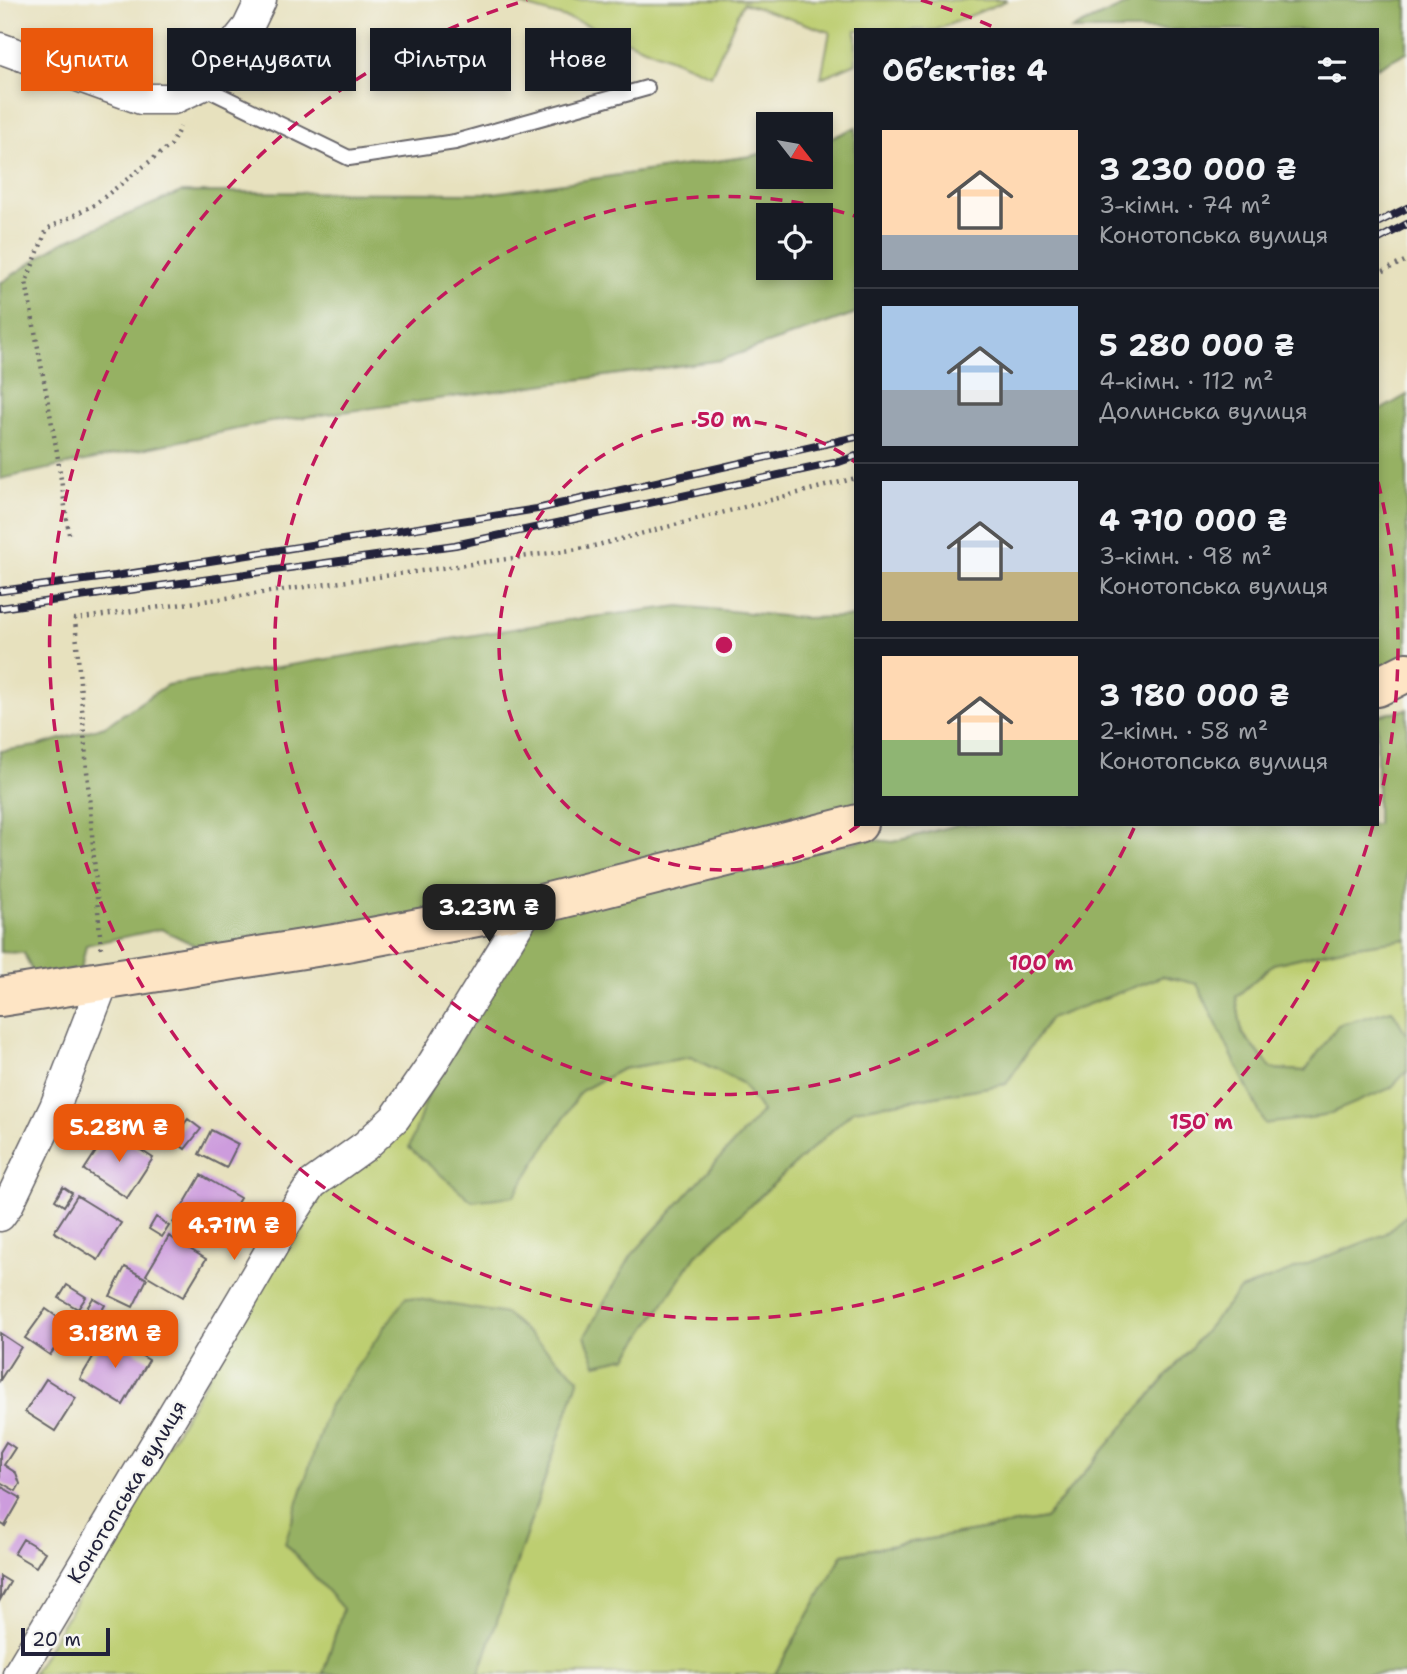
<!DOCTYPE html>
<html lang="uk">
<head>
<meta charset="utf-8">
<style>
	body { margin:0; font-family:"Shantell Sans",sans-serif; background:#20242c; color:#f1f3f6; height:100vh; display:flex; flex-direction:column; font-size:26px; white-space:nowrap }
	* { box-sizing:border-box; margin:0 }
	p { font-size:23px; color:#9ea1a6 }
	.icon { flex:none; width:38px; height:38px; fill:none; stroke:currentColor; stroke-width:2; stroke-linecap:round; stroke-linejoin:round }
	.map { position:relative; flex:1; overflow:hidden }
	.drawer { position:absolute; left:854px; top:28px; width:525px; height:798px; display:flex; flex-direction:column; background:#171b24; border-radius:0px; box-shadow:0 4px 10px #0003 }
	.drawer>* { flex:none }
	.top-card { position:absolute; left:21px; top:28px; width:665px; height:63px; display:flex; gap:14px }
	.needle { width:46px; rotate:121deg }
	.controls { position:absolute; left:756px; top:112px; display:grid; gap:14px }
	.controls a { display:grid; place-items:center; width:77px; height:77px; border-radius:0px; background:#171b24; box-shadow:0 4px 10px #0003; font-size:35px }
	.scale { position:absolute; left:21px; bottom:18px; width:89px; box-sizing:border-box; padding-left:7px; border:4px solid #22223b; border-top:0; font-size:19px; line-height:24px; white-space:nowrap; color:#22223b; -webkit-text-stroke:5px #f6f6f2; paint-order:stroke }
	.price { position:absolute; translate:-50% -60px; padding:0 16px; border-radius:14px; background:#ea580c; color:#fff; font-size:23px; line-height:46px; filter:drop-shadow(0 2px 4px #0008) }
	.price::after { content:''; position:absolute; left:50%; top:42px; width:21px; height:16px; margin-left:-10px; background:inherit; clip-path:polygon(0 0,100% 0,50% 100%) }
	.price.active { background:#222; color:#fff }
	ul { padding:0; list-style:none }
	li { display:flex; align-items:center; gap:21px; height:175px; padding:0 28px }
	li+li { border-top:2px solid #363941 }
	li span { display:grid; place-items:center; flex:none; width:196px; height:140px; border-radius:0px; color:#555 }
	li>.icon { margin-inline-start:auto }
	span .icon { width:84px; height:84px; fill:#fffc; stroke-width:1 }
	li b { font-size:30px }
	h2 { display:flex; justify-content:space-between; align-items:center; height:84px; padding:0 28px; font-size:30px }
	.tag { padding:0 24px; border-radius:0px; background:#171b24; box-shadow:0 4px 10px #0003; font-size:24px; line-height:63px }
	.tag.active { background:#ea580c; color:#fff }
	.map>svg:first-child { display:block }
</style>
</head>
<body>
<div class="map">
<svg width="1407" height="1674" viewBox="0 0 1407 1674">
	<rect width="100%" height="100%" fill="#f6f6f2"/>
	<filter id="ink" filterUnits="userSpaceOnUse"><feTurbulence type="fractalNoise" baseFrequency=".0143" numOctaves="2"/><feDisplacementMap in="SourceGraphic" scale="14" xChannelSelector="R" yChannelSelector="G"/><feConvolveMatrix kernelMatrix="1 2 1 2 8 2 1 2 1" color-interpolation-filters="sRGB"/></filter>
	<filter id="wash" filterUnits="userSpaceOnUse"><feTurbulence type="fractalNoise" baseFrequency=".00686" numOctaves="4" result="noise"/><feDisplacementMap in="SourceGraphic" scale="28" xChannelSelector="R" yChannelSelector="G"/><feGaussianBlur stdDeviation="1.57" result="paint"/><feColorMatrix in="noise" values="0 0 0 0 0 0 0 0 0 0 0 0 0 0 0 0 0 1.4 0 .05"/><feComposite in="paint" operator="in"/></filter>
	<g filter="url(#wash)">
		<rect width="100%" height="100%" fill="#e7e1be"/>
		<!-- green -->
		<path fill="#bdce71" stroke="#707856" stroke-width="2" d="M 505,0 L 1008,0 L 936,30 L 856,30 L 856,63 L 821,78 L 830,32 L 743,3 L 711,75 L 583,23 Z
			M 1407,939 L 1407,1035 L 1392,1010 L 1338,1025 L 1305,1071 L 1272,1069 L 1242,1033 L 1236,997 L 1273,964 L 1342,948 Z
			M 1163,976 L 1197,983 L 1265,1124 L 1324,1115 L 1390,1088 L 1407,1071 L 1407,1215 L 1383,1235 L 1240,1290 L 1045,1519 L 843,1554 L 775,1674 L 479,1674 L 579,1378 L 343,1609 L 323,1674 L 33,1674 L 313,1199 L 429,1093 L 514,1195 L 581,1091 L 622,1069 L 691,1057 L 742,1083 L 762,1112 L 631,1256 L 627,1357 L 696,1255 L 854,1110 L 1006,1084 L 1049,1019 Z"/>
		<!-- forest -->
		<path fill="#96b163" stroke="#5c6a4f" stroke-width="2" fill-rule="evenodd" d="M 1136,0 L 1407,0 L 1407,52 L 1377,68 L 1377,30 L 1070,30 Z
			M 856,127 L 856,313 L 721,360 L 270,422 L 0,479 L 0,282 L 2,282 L 61,243 L 181,192 L 494,193 L 751,156 L 768,152 L 768,177 L 821,177 L 821,139 L 834,137 ZM 768,215 L 821,215 L 821,268 L 768,268 Z
			M 1407,395 L 1407,665 L 1377,676 L 1377,412 Z
			M 680,606 L 802,618 L 856,617 L 856,820 L 516,899 L 209,952 L 161,929 L 86,945 L 81,969 L 34,976 L 24,953 L 0,952 L 0,751 L 37,746 L 105,726 L 167,685 L 562,621 Z
			M 1407,709 L 1407,939 L 1342,948 L 1273,964 L 1236,997 L 1242,1033 L 1272,1069 L 1305,1071 L 1338,1025 L 1392,1010 L 1407,1035 L 1407,1071 L 1391,1088 L 1324,1116 L 1265,1124 L 1197,984 L 1163,976 L 1049,1019 L 1006,1084 L 854,1110 L 696,1255 L 627,1357 L 596,1364 L 585,1336 L 631,1256 L 762,1112 L 742,1083 L 691,1057 L 622,1069 L 581,1091 L 514,1196 L 472,1201 L 409,1148 L 429,1092 L 537,914 L 868,839 L 893,842 L 960,824 L 1377,824 L 1377,716 Z
			M 1407,1215 L 1407,1674 L 775,1674 L 843,1554 L 1045,1519 L 1240,1290 L 1383,1235 Z
			M 406,1297 L 506,1314 L 579,1378 L 479,1674 L 323,1674 L 343,1609 L 285,1543 L 328,1408 Z"/>
		<g id="blocks">
			<!-- building -->
			<path fill="#cd9cdd" d="M 188,1119 L 201,1129 L 185,1149 L 172,1139 Z
				M 110,1130 L 153,1158 L 127,1198 L 84,1170 Z
				M 211,1130 L 238,1144 L 226,1168 L 199,1154 Z
				M 201,1175 L 240,1198 L 212,1246 L 173,1223 Z
				M 63,1187 L 72,1193 L 64,1206 L 55,1200 Z
				M 77,1196 L 121,1223 L 98,1260 L 54,1232 Z
				M 156,1217 L 169,1226 L 162,1237 L 149,1229 Z
				M 169,1236 L 206,1259 L 183,1297 L 146,1275 Z
				M 125,1267 L 147,1279 L 133,1307 L 110,1296 Z
				M 67,1285 L 86,1297 L 78,1309 L 59,1298 Z
				M 93,1298 L 105,1305 L 98,1317 L 86,1310 Z
				M 46,1309 L 70,1326 L 50,1355 L 25,1338 Z
				M 0,1333 L 21,1347 L 0,1380 Z
				M 106,1335 L 149,1360 L 123,1405 L 80,1379 Z
				M 46,1379 L 76,1398 L 55,1431 L 25,1412 Z
				M 6,1442 L 15,1448 L 4,1465 L 16,1473 L 20,1484 L 16,1491 L 0,1482 L 0,1452 Z
				M 0,1486 L 21,1498 L 5,1526 L 0,1523 Z
				M 23,1539 L 45,1552 L 36,1567 L 14,1554 Z
				M 0,1576 L 10,1582 L 0,1600 Z"/>
		</g>
	</g>
	<g filter="url(#ink)">
		<use href="#blocks" fill-opacity="0" stroke="#676569" stroke-width="2"/>
		<g fill="none" stroke-linecap="round" stroke-linejoin="round">
			<!-- lane casing -->
			<g stroke="#676569" stroke-width="18">
				<path id="lane" d="M 201,86 L 349,158 L 455,142 L 647,88"/>
			</g>
			<!-- street casing -->
			<g stroke="#676569" stroke-width="33">
				<path id="street" d="M 0,48 L 141,99 L 173,99 L 201,86 L 248,27 L 261,0
					M 0,1216 L 8,1205 L 55,1107 L 104,980
					M 18,1674 L 242,1299 L 288,1220 L 312,1184 L 365,1146 L 395,1118 L 433,1063 L 529,907"/>
			</g>
			<!-- secondary casing -->
			<g stroke="#676569" stroke-width="42">
				<path id="secondary" d="M 1377,687 L 1407,672
					M 0,997 L 341,943 L 529,907 L 858,824"/>
			</g>
			<!-- path -->
			<path stroke="#676569" stroke-width="4.5" stroke-dasharray="2 5" stroke-linecap="butt" d="M 1377,274 L 1407,260
				M 69,534 L 57,452 L 26,282 L 47,229 L 94,205 L 171,145 L 180,127
				M 101,948 L 75,619 L 586,548 L 856,478"/>
			<!-- lane -->
			<use href="#lane" stroke="#fff" stroke-width="14"/>
			<!-- street -->
			<use href="#street" stroke="#fff" stroke-width="30"/>
			<!-- secondary -->
			<use href="#secondary" stroke="#fee5c5" stroke-width="38"/>
			<!-- rail casing -->
			<g stroke="#22223b" stroke-width="8">
				<path id="rail" d="M 1377,223 L 1407,208
					M 1377,240 L 1407,224
					M 0,591 L 115,576 L 537,509 L 856,437
					M 0,608 L 455,545 L 839,462 L 856,456"/>
			</g>
			<!-- rail -->
			<use href="#rail" stroke="#f6f6f2" stroke-width="5" stroke-dasharray="16" stroke-linecap="butt"/>
		</g>
	</g>
	<!-- distance rings -->
	<g fill="none" stroke="#c2185b" stroke-width="3.5" stroke-dasharray="12 9">
		<path d="M859 825A225 225 0 1 1 855 462"/>
		<path d="M1134 828A449 449 0 1 1 855 216"/>
		<path d="M1373 825A674 674 0 1 1 527 0M921 0A674 674 0 0 1 998 29M1378 482A674 674 0 0 1 1378 808"/>
	</g>
	<g text-anchor="middle" dominant-baseline="central" stroke-width="5" stroke-linejoin="round" paint-order="stroke">
		<!-- street labels -->
		<g font-size="21" fill="#22223b" stroke="#f6f6f2">
			<text transform="translate(127 1492) rotate(-59)">Конотопська вулиця</text>
		</g>
	</g>
	<circle cx="724" cy="645" r="10" fill="#c2185b" stroke="#f6f6f2" stroke-width="3.5"/>
	<g font-size="21" text-anchor="middle" font-weight="bold" fill="#c2185b" stroke="#f6f6f2" stroke-width="5" stroke-linejoin="round" paint-order="stroke">
		<text x="724" y="427">50 m</text>
		<text x="1041" y="970">100 m</text>
		<text x="1201" y="1129">150 m</text>
	</g>
</svg>
<div class="controls">
<a><svg class="needle" viewBox="-14 -14 28 28"><path d="M0-13l5 13h-10z" fill="#e53935"/><path d="M0 13l5-13h-10z" fill="#9ea1a6"/></svg></a>
<a><svg class="icon" aria-label="locate" viewBox="0 0 24 24"><circle cx="12" cy="12" r="6"/><path d="M12 2v4M12 18v4M2 12h4M18 12h4"/></svg></a>
</div>
<div class="scale">20 m</div>
<b class="price active" style="left:489px;top:944px">3.23M ₴</b>
<b class="price" style="left:119px;top:1164px">5.28M ₴</b>
<b class="price" style="left:234px;top:1262px">4.71M ₴</b>
<b class="price" style="left:115px;top:1370px">3.18M ₴</b>
<div class="top-card">
<a class="tag active">Купити</a>
<a class="tag">Орендувати</a>
<a class="tag">Фільтри</a>
<a class="tag">Нове</a>
</div>
<section class="drawer">
<h2>Об’єктів: 4<svg class="icon" aria-label="filters" viewBox="0 0 24 24"><path d="M4 7h16M4 17h16"/><circle cx="9" cy="7" r="2"/><circle cx="15" cy="17" r="2"/></svg></h2>
<ul>
<li><span style="background:linear-gradient(#ffd9b3 75%,#9aa5b1 0)"><svg class="icon" aria-label="home" viewBox="0 0 24 24"><path d="M3 11l9-7 9 7M6 9v11h12V9"/></svg></span><div><b>3 230 000 ₴</b><p>3-кімн. · 74 m²</p><p>Конотопська вулиця</p></div></li>
<li><span style="background:linear-gradient(#a9c7e8 60%,#9aa5b1 0)"><svg class="icon" aria-label="home" viewBox="0 0 24 24"><path d="M3 11l9-7 9 7M6 9v11h12V9"/></svg></span><div><b>5 280 000 ₴</b><p>4-кімн. · 112 m²</p><p>Долинська вулиця</p></div></li>
<li><span style="background:linear-gradient(#c9d6e8 65%,#c2b280 0)"><svg class="icon" aria-label="home" viewBox="0 0 24 24"><path d="M3 11l9-7 9 7M6 9v11h12V9"/></svg></span><div><b>4 710 000 ₴</b><p>3-кімн. · 98 m²</p><p>Конотопська вулиця</p></div></li>
<li><span style="background:linear-gradient(#ffd9b3 60%,#8fb573 0)"><svg class="icon" aria-label="home" viewBox="0 0 24 24"><path d="M3 11l9-7 9 7M6 9v11h12V9"/></svg></span><div><b>3 180 000 ₴</b><p>2-кімн. · 58 m²</p><p>Конотопська вулиця</p></div></li>
</ul>
</section>
</div>
</body>
</html>
